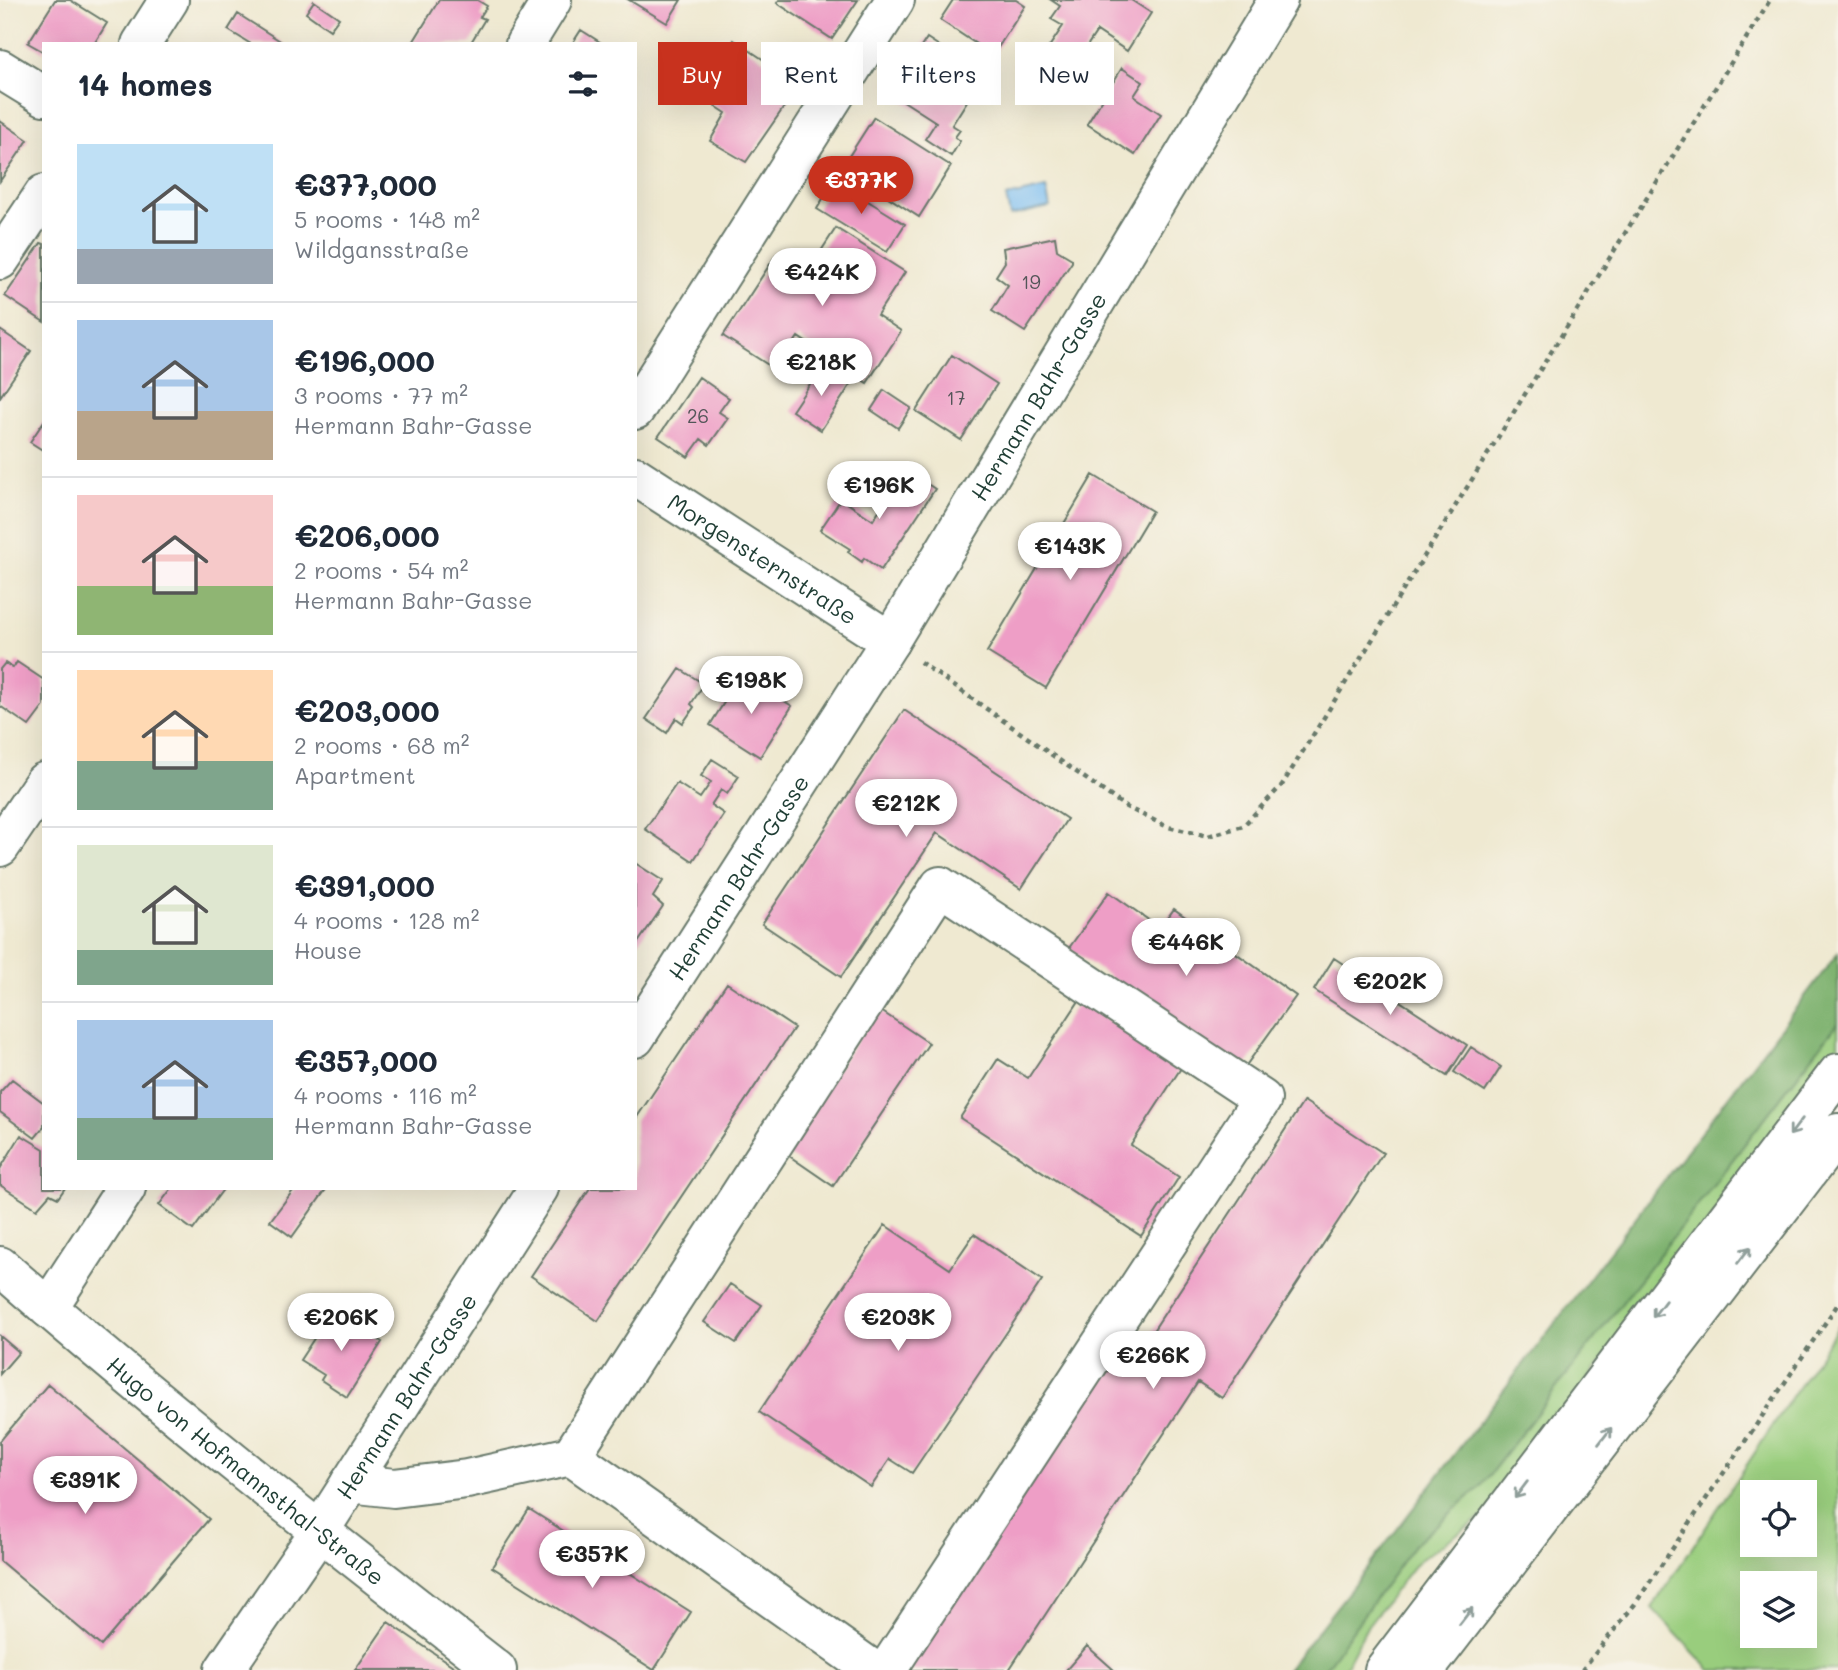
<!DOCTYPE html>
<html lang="en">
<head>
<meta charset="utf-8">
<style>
	body { margin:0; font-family:Mali,sans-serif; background:#f6f6f7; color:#1f2937; height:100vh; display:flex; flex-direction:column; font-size:26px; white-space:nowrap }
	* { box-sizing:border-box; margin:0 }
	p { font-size:23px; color:#747a83 }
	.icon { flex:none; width:38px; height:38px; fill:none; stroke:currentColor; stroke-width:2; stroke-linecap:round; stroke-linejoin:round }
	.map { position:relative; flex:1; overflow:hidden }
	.panel { position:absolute; left:42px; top:42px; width:595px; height:1148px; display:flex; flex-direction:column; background:#fff; border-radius:0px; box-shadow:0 7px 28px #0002 }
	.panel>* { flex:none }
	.top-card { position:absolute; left:658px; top:42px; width:665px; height:63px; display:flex; gap:14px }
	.fabs { position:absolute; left:1740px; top:1480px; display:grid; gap:14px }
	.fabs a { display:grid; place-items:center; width:77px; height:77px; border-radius:0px; background:#fff; box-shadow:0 7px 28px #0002; font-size:35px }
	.price { position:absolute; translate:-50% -60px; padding:0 16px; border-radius:24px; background:#fff; color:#222; font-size:23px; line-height:46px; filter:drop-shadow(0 2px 4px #0008) }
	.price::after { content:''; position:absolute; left:50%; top:42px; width:21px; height:16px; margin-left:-10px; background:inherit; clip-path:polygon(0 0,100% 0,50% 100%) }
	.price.selected { background:#c8321e; color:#fff }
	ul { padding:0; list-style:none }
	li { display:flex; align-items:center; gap:21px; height:175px; padding:0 35px }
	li+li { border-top:2px solid #e0e1e3 }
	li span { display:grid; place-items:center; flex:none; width:196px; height:140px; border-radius:0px; color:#555 }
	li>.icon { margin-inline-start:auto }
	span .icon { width:84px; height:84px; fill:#fffc; stroke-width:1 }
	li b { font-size:30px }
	h2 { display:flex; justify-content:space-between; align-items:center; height:84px; padding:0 35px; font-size:30px }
	.chip { padding:0 24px; border-radius:0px; background:#fff; box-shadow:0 7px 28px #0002; font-size:24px; line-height:63px }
	.chip.selected { background:#c8321e; color:#fff }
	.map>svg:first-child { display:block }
</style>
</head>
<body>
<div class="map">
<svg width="1838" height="1670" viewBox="0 0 1838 1670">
	<rect width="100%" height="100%" fill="#f7f3e8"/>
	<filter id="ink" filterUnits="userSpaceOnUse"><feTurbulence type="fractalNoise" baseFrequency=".0143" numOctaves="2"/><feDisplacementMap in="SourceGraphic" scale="14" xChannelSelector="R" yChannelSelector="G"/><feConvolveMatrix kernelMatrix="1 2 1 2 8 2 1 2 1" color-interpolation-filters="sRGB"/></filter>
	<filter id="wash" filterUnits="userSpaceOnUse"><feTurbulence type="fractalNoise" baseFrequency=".00686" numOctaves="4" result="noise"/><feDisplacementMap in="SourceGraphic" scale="28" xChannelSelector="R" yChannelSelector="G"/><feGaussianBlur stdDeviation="1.57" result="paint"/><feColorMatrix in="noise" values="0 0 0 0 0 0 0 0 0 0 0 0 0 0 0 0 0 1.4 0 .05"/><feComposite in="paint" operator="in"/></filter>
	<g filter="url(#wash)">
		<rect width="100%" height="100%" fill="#efe9d1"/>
		<!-- green -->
		<path fill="#99cd7d" stroke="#5c8558" stroke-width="2" fill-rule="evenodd" d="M 1838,1023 L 1838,1055 L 1483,1516 L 1417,1562 L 1368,1625 L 1344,1670 L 1324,1670 L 1414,1545 L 1480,1487 Z
			M 1838,1327 L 1838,1670 L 1710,1670 L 1652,1608 ZM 1752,1493 L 1804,1493 L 1804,1545 L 1752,1545 ZM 1752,1584 L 1804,1584 L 1804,1636 L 1752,1636 Z"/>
		<!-- forest -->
		<path fill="#7ab06c" stroke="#4c7650" stroke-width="2" d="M 1838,953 L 1838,1023 L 1480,1487 L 1414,1545 L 1324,1670 L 1287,1670 L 1379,1553 Z"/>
		<!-- water -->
		<path fill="#7dbff3" stroke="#4e7e94" stroke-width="2" d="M 1046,188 L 1050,207 L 1010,216 L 1006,197 Z"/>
		<g id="blocks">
			<!-- building -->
			<path fill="#ee9ec6" d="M 55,0 L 70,0 L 107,23 L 94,44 L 44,44 L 44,52 L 28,43 Z
				M 439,0 L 477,0 L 487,6 L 480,17 L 485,19 L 470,44 L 412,44 Z
				M 629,0 L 681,0 L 667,23 Z
				M 779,0 L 858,0 L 832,39 L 777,3 Z
				M 953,0 L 1016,0 L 1025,6 L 993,55 L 940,20 Z
				M 1051,0 L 1131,0 L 1151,13 L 1127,51 L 1097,31 L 1075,64 L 1049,47 L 1063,26 L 1051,19 L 1060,6 Z
				M 314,1 L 339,18 L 330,30 L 306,13 Z
				M 238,14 L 285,44 L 251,44 L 228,30 Z
				M 581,30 L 603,44 L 572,44 Z
				M 927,38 L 953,55 L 944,70 L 974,90 L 952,125 L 960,130 L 955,137 L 960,141 L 951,156 L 925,139 L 936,122 L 891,93 Z
				M 734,40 L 800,84 L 746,162 L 710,141 L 726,113 L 697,94 Z
				M 1122,68 L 1143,82 L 1134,96 L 1161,114 L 1135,155 L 1087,124 Z
				M 874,117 L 951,166 L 919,217 L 842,167 Z
				M 0,121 L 28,140 L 0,181 Z
				M 834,180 L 905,224 L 887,252 L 817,209 Z
				M 836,228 L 905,272 L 877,315 L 901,331 L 867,383 L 798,337 L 776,370 L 723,336 L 776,255 L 806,274 Z
				M 1055,237 L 1057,250 L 1072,259 L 1072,262 L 1025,332 L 992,311 L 1008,285 L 996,276 L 1005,262 L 1003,248 Z
				M 41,243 L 44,244 L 44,322 L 5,296 Z
				M 0,330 L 31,351 L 0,397 Z
				M 952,355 L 997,384 L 961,440 L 916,411 Z
				M 822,366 L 851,384 L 821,430 L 792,411 Z
				M 699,377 L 729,398 L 719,412 L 728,418 L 709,445 L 701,439 L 688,457 L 658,437 Z
				M 884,390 L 911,408 L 898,428 L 871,410 Z
				M 44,421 L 44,451 L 30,442 Z
				M 905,469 L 935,489 L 881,570 L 864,558 L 862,562 L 848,552 L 850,549 L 820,530 L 841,499 L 873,520 Z
				M 1093,475 L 1152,511 L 1046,688 L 987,652 Z
				M 17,662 L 44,680 L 44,706 L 29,726 L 0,706 L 0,669 L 5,663 L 13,668 Z
				M 680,669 L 704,684 L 691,704 L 694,707 L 683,723 L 676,718 L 667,733 L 646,719 Z
				M 742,674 L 792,706 L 760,757 L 710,725 Z
				M 904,710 L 1067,819 L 1021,889 L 937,833 L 841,977 L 762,924 Z
				M 712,759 L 739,776 L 727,794 L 721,790 L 711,805 L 724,814 L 693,861 L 645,829 L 677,783 L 700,798 L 711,782 L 701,776 Z
				M 635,863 L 663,881 L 653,897 L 663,906 L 635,947 Z
				M 1109,892 L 1160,928 L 1174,909 L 1296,996 L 1242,1071 L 1069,948 Z
				M 1334,958 L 1467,1045 L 1447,1076 L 1314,990 Z
				M 727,983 L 794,1028 L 598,1321 L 531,1276 L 590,1188 L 635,1188 L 635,1120 Z
				M 1079,1001 L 1181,1068 L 1131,1145 L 1179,1177 L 1141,1236 L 960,1118 L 998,1059 L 1028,1078 Z
				M 878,1009 L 929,1043 L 833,1186 L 782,1151 Z
				M 1471,1047 L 1501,1067 L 1485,1092 L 1454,1072 Z
				M 12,1079 L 44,1103 L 44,1127 L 35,1138 L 0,1112 L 0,1092 Z
				M 1304,1101 L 1383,1153 L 1222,1398 L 1198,1382 L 1009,1670 L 906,1670 L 1126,1335 L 1143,1346 Z
				M 21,1135 L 44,1149 L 44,1188 L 65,1188 L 58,1198 L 50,1194 L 37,1209 L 0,1185 L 0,1169 Z
				M 172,1188 L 224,1188 L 193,1230 L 159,1205 Z
				M 295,1188 L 327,1188 L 292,1237 L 270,1221 Z
				M 885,1225 L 950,1269 L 974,1234 L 1042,1280 L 912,1473 L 890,1459 L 871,1487 L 759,1412 Z
				M 730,1284 L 762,1305 L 736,1343 L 704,1322 Z
				M 332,1311 L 382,1342 L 347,1397 L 321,1380 L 324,1375 L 300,1360 Z
				M 0,1336 L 19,1352 L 0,1374 Z
				M 48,1384 L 209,1519 L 101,1646 L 0,1561 L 0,1441 Z
				M 529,1509 L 691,1612 L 654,1670 L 492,1567 Z
				M 388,1622 L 459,1670 L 355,1670 Z
				M 1087,1646 L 1114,1670 L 1066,1670 Z"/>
		</g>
	</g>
	<g filter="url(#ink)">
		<use href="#blocks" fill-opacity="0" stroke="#68796b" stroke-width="2"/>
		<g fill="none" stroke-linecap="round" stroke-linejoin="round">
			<!-- minor casing -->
			<g stroke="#68796b" stroke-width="42">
				<g id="minor">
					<path d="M 141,44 L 169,0"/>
					<path d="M 525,44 L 552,0"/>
					<path d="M 0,69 L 44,96"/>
					<path d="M 0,260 L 44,194"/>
					<path d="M 635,410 L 895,0"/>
					<path id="s1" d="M 635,476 L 890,641"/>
					<path d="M 0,847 L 44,782"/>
					<path id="s2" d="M 635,1038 L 890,641 L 1278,0"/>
					<path id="s3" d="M 0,1266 C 160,1407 329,1539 497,1670"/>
					<path d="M 48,1308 L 126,1188"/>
					<path d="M 350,1483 L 394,1488 L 467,1479 L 571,1456"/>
					<path id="s4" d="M 224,1670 L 319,1532 L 539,1188"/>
					<path d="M 873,1670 L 571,1456 L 940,886 L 1262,1099 L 887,1670"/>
				</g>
			</g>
			<!-- highway casing -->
			<g stroke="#68796b" stroke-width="42">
				<path id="highway" d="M 1384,1670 L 1838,1073
					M 1425,1670 L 1838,1133"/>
			</g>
			<!-- path -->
			<path stroke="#68796b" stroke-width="4.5" stroke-dasharray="5 5" stroke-linecap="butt" d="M 920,662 L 1126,807 L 1168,827 L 1208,836 L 1243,826 L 1282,785 L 1770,0
				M 1582,1670 L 1635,1604 L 1838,1304"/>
			<!-- minor -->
			<use href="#minor" stroke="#fff" stroke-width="38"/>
			<!-- highway -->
			<use href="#highway" stroke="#fff" stroke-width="38"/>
		</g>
		<!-- one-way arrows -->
		<defs><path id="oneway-shaft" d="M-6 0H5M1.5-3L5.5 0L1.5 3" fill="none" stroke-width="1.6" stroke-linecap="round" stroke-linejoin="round" transform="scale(1.75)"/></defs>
		<g stroke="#8f9e9a">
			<use href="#oneway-shaft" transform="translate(1796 1127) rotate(127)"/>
			<use href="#oneway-shaft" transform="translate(1744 1255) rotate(-52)"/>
			<use href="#oneway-shaft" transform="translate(1659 1309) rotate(127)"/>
			<use href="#oneway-shaft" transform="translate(1605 1436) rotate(-52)"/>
			<use href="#oneway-shaft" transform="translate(1521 1490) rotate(127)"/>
			<use href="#oneway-shaft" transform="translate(1466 1616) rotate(-52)"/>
		</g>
	</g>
	<g text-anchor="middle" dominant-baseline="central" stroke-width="6" stroke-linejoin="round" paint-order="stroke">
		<!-- number labels -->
		<g font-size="19" fill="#535558">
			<text x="1031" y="281">19</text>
			<text x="956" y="397">17</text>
			<text x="698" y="415">26</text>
		</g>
		<!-- street labels -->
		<g font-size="23" fill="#1f3d34" stroke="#f7f3e8">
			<text stroke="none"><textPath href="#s2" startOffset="758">Hermann Bahr-Gasse</textPath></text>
			<text stroke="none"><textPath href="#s1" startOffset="152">Morgensternstraße</textPath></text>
			<text stroke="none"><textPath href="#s2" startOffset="191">Hermann Bahr-Gasse</textPath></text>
			<text stroke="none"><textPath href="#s4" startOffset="329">Hermann Bahr-Gasse</textPath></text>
			<text stroke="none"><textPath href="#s3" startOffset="320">Hugo von Hofmannsthal-Straße</textPath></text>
		</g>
	</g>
</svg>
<div class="fabs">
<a><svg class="icon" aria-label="locate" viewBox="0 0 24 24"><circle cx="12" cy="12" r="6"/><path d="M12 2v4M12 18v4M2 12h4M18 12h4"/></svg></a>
<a><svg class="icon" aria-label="layers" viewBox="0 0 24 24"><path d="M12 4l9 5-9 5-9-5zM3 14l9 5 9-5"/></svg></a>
</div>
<b class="price selected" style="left:861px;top:216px">€377K</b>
<b class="price" style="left:822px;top:308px">€424K</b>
<b class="price" style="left:821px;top:398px">€218K</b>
<b class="price" style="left:879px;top:521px">€196K</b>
<b class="price" style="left:1070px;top:582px">€143K</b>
<b class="price" style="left:751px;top:716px">€198K</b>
<b class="price" style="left:906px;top:839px">€212K</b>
<b class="price" style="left:1186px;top:978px">€446K</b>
<b class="price" style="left:1390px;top:1017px">€202K</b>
<b class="price" style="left:341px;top:1353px">€206K</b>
<b class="price" style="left:898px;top:1353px">€203K</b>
<b class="price" style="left:1153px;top:1391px">€266K</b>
<b class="price" style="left:85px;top:1516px">€391K</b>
<b class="price" style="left:592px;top:1590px">€357K</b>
<div class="top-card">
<a class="chip selected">Buy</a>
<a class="chip">Rent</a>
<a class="chip">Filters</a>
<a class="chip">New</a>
</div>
<section class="panel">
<h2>14 homes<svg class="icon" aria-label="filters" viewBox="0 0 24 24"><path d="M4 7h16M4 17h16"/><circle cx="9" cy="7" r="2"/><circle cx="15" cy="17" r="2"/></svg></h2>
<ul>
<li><span style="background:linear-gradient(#bfe0f5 75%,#9aa5b1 0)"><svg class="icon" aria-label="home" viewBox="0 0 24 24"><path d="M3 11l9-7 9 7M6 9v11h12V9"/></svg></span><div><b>€377,000</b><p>5 rooms · 148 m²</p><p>Wildgansstraße</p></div></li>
<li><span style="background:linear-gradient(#a9c7e8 65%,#b9a48a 0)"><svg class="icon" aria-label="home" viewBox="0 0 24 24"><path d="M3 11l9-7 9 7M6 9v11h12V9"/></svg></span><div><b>€196,000</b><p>3 rooms · 77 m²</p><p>Hermann Bahr-Gasse</p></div></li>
<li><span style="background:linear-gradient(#f6c9c9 65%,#8fb573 0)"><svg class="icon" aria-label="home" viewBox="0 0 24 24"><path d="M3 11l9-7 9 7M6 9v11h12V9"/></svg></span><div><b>€206,000</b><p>2 rooms · 54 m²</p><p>Hermann Bahr-Gasse</p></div></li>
<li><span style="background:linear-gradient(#ffd9b3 65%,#7fa58c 0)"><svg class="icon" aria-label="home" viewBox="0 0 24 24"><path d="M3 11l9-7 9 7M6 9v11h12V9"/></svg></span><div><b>€203,000</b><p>2 rooms · 68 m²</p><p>Apartment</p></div></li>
<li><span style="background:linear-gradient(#dfe7d0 75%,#7fa58c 0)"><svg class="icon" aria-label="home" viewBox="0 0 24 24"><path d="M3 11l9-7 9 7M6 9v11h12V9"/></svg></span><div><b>€391,000</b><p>4 rooms · 128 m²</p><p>House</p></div></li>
<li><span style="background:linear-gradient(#a9c7e8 70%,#7fa58c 0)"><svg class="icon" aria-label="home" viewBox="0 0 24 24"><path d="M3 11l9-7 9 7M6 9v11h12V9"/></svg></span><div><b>€357,000</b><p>4 rooms · 116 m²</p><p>Hermann Bahr-Gasse</p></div></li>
</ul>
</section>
</div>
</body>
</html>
